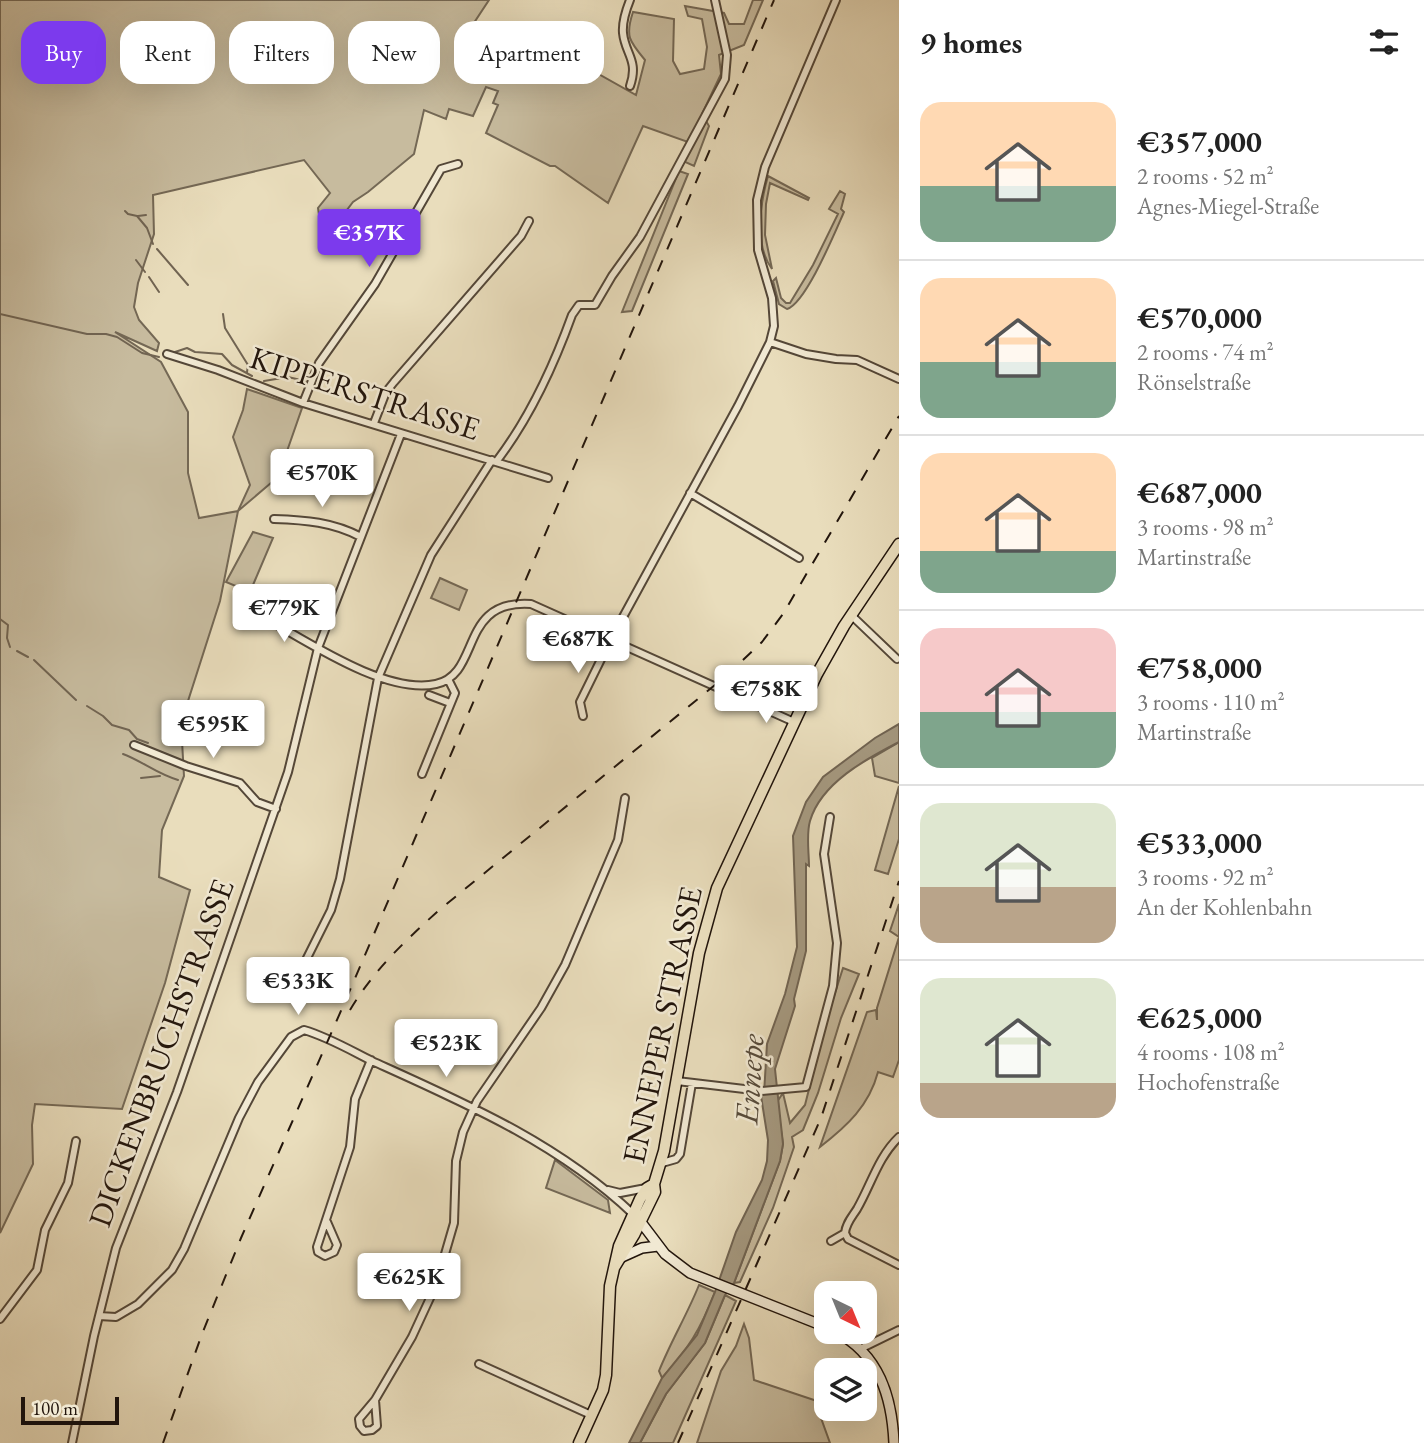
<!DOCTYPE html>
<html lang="en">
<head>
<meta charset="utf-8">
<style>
	body { margin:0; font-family:"EB Garamond",serif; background:#f6f6f6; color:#222; height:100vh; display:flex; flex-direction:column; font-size:26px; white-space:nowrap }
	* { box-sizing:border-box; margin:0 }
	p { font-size:23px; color:#767676 }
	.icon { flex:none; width:38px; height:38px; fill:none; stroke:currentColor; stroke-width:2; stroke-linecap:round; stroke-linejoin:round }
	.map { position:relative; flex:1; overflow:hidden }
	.panel { display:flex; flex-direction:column; background:#fff; width:525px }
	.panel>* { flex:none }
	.guide { position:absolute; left:21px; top:21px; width:665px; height:63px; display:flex; gap:14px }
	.needle { width:46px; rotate:137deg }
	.fabs { position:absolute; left:814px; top:1281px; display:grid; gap:14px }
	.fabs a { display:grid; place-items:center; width:63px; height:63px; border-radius:14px; background:#fff; box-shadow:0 7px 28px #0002; font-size:35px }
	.scale { position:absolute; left:21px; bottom:18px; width:98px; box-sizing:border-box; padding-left:7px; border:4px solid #22150c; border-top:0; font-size:19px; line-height:24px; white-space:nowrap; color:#22150c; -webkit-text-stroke:5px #f1e9d3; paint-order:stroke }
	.price { position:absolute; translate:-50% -60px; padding:0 16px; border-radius:7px; background:#fff; color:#222; font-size:23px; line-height:46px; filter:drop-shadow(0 2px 4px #0008) }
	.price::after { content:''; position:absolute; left:50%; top:42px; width:21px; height:16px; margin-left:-10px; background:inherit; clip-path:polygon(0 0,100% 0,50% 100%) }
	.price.active { background:#7c3aed; color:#fff }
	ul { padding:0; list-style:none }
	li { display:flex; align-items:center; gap:21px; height:175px; padding:0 21px }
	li+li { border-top:2px solid #e0e0e0 }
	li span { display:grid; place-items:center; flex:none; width:196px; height:140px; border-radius:21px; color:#555 }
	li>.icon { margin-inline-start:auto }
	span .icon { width:84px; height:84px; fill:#fffc; stroke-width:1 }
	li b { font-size:30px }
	h2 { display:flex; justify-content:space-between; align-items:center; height:84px; padding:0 21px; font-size:30px }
	.tag { padding:0 24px; border-radius:21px; background:#fff; box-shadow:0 7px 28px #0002; font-size:24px; line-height:63px }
	.tag.active { background:#7c3aed; color:#fff }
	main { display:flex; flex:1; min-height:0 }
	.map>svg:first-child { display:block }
</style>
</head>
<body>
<main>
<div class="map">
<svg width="899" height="1443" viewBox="0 0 899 1443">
	<rect width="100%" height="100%" fill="#e9ddbc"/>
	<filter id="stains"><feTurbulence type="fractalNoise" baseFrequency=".00286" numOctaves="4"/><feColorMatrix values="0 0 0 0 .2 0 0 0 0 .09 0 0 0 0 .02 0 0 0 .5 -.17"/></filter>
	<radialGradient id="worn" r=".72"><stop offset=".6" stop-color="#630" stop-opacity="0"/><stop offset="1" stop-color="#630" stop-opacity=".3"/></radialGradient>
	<!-- green -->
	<path fill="#c7bb9e" stroke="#746855" stroke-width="2" d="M 0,0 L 489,0 L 468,32 L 593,71 L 636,95 L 645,60 C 629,41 625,36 633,12 L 674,19 L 673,61 L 680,74 L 704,69 L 707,47 L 702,19 L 688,16 L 685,6 L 724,13 L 729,24 L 744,24 L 753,0 L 763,0 L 744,45 L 719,55 L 721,74 L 702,114 L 709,126 L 694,166 L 683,161 L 691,143 L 643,126 L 608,203 L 555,166 L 550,166 L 486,133 L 498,105 L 493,103 L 498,91 L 486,87 L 473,116 L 449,109 L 446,119 L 424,110 L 414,154 L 368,192 L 353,202 L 337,223 L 334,221 L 328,228 L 320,222 L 318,208 L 330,193 L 304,160 L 153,195 L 154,234 L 138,283 L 134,307 L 139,320 L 159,343 L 157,351 L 115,332 L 161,362 L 188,412 L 188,473 L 199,518 L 238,511 L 250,485 L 233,437 L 243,410 L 247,389 L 302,408 L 278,477 L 238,511 L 220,601 L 181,723 L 184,776 L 162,830 L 159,877 L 190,890 L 165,983 L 122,1109 L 35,1104 L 32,1125 L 33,1164 L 0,1233 Z
		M 679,171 L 688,174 L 632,311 L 622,312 Z
		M 768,176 L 809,198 L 808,200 L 770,183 L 766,204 L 765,235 L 772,269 C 754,245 760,204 768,176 Z
		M 840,191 L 845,194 L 841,209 L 844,212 C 835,232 806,303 787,309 L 779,304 L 773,281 L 776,278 L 781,298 L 786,303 L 790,303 L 813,265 L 838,214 L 829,209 Z
		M 253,532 L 273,538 L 250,592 L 226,582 Z
		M 440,578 L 467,590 L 459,610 L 431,598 Z
		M 899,742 L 899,783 L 875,776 L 872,758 Z
		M 899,786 L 899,839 L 888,874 L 875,870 Z
		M 899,904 L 899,1060 L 893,1077 L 878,1072 C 869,1106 847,1126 820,1147 L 867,1012 L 876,1010 L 877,1020 L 877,1008 L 899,937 L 890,931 Z
		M 843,968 L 859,974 L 841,1018 L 818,1093 L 803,1130 L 792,1137 L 794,1147 L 773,1208 L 740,1282 L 734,1283 L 780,1161 L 783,1144 L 777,1102 L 783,1093 L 790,1123 L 805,1105 L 827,1018 Z
		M 555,1160 L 608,1200 L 610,1213 L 546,1188 Z
		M 699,1285 L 715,1292 C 701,1328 688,1350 662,1378 L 659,1371 C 671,1341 687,1315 699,1285 Z
		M 725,1295 L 736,1301 L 673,1443 L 640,1443 L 666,1394 L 705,1343 Z
		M 744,1324 L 749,1338 L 754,1380 L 820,1402 L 821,1418 L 830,1443 L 697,1443 L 721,1371 L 736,1346 Z"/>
	<!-- water -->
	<path fill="#a59980" stroke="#716452" stroke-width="2" d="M 899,724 L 899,742 C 866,759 821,783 810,821 C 806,835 809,852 809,866 L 806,864 L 806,951 L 794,999 L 795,1006 L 775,1069 L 783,1144 L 780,1161 L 734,1283 L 725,1295 L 705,1343 L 666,1394 L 640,1443 L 629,1443 L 662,1378 L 697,1335 L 715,1292 L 736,1232 L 762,1180 L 767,1161 L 768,1140 L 761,1096 L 764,1094 L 767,1044 L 785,994 L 797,947 L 793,836 L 806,802 L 823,777 L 875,738 Z"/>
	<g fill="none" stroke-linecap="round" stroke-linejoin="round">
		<!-- stream -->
		<path stroke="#716452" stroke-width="2" d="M 125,211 L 128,214 L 137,216 L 147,228 L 153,244
			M 138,216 L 146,215
			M 157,249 L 188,285
			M 136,260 L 145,272
			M 149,277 L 159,292
			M 0,314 L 87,334 L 106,334 L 117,337 L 142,353 L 159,357
			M 223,314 L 225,328 L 248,365 L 247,372
			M 175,352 L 187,348 L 195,352 L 222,354 L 232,365 L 252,376
			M 264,381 L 288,377 L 305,381
			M 0,619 L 8,625 L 7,638 L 10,647
			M 17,651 L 28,657
			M 34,660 L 76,700
			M 87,706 L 103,716 L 112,725 L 129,730 L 137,739 L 148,743
			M 123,754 C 142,761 157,774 178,780
			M 141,778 L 160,776"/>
		<!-- street casing -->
		<g stroke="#544738" stroke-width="10">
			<path id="street" d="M 630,86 C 639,60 625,54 623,33 C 622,22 626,10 630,0
				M 770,342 L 806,354 L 836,359 L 857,360 L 899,379
				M 167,354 L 218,370 L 303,403 L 548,478
				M 303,403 L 319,363 L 375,284 L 441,169 L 458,164
				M 374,423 L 386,392 L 394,382 L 521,236 L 529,221
				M 496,462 C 529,419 554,365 572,315 L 579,305 L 595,305 L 612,276 L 640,237 L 725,79 L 727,55 L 715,0
				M 690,493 L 799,558
				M 274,519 C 305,520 333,522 361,537
				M 851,615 L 897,659
				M 263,617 C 307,641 385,695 436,684 C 482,674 458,599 531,604 L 794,722
				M 429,695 L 450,703
				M 583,716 L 580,702 L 611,639 L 738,406 L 770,342 L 774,326 L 772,298 L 758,250 L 757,200 L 765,167 L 836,0
				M 134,745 L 186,766 L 240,783 L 257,802 L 276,809
				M 422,774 L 455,693 L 448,679
				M 288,996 L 331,910 L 340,879 L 378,678 L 431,555 L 492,460
				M 677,1081 L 761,1091 L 806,1087 L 833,986 L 837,943 L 824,854 L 830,817
				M 662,1163 L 676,1159 L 680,1154 L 692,1083
				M 608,1190 L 620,1193 L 646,1188
				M 327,1222 L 337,1245 L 334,1252 L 325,1256 L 318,1252 L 317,1247 L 350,1147 L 355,1099 L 371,1060
				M 845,1233 L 848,1239 L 899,1265
				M 831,1241 L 845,1233 C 846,1223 852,1217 857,1209 C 871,1185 878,1157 899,1137
				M 99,1316 L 116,1317 L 138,1304 L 172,1270 L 184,1249 L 239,1118 L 258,1082 L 291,1037 L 304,1030 C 328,1037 350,1050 372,1061 C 465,1103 558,1143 633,1214
				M 0,1319 L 37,1270 L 45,1230 L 68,1183 L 76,1141
				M 860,1349 L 899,1330
				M 479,1364 L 591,1415
				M 375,1400 L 377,1426 L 372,1430 L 364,1431 L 360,1426 L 359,1419 L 375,1400 L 412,1337 L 436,1285 L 454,1223 L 456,1161 L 463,1132 L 477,1101 L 541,1008 L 565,965 L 618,840 L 625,798
				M 72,1443 L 94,1336 L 116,1248 L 177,1092 L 288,772 L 318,648 L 401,434"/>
		</g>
		<!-- secondary casing -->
		<g stroke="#22150c" stroke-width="12">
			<path id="secondary" d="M 637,1217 L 665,1254 L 690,1273 L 826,1327
				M 622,1257 L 642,1248 L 658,1246
				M 836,1332 C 879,1354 892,1397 894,1443"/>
		</g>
		<!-- primary casing -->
		<g stroke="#22150c" stroke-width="13">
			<path id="primary" d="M 614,1268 L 634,1235 L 655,1192 L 654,1184 L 664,1151 L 699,953 L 717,888 L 817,674 L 844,626 L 899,544
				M 579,1443 L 603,1390 L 606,1375 L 610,1286 L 619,1246 L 640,1199 L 647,1188 L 654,1184"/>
		</g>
		<!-- street -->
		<use href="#street" stroke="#f1e9d3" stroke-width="6"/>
		<!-- secondary -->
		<use href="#secondary" stroke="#f1e9d3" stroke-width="9"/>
		<!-- primary -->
		<use href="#primary" stroke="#e9ddbc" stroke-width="10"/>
		<!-- rail -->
		<path stroke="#22150c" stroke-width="2" stroke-dasharray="12 12" stroke-linecap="butt" d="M 350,1010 C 374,970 404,942 438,911 L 726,676 L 762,642 L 783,614 L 899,416
			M 163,1443 L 202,1334 L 241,1238 L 344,1004 L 774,0
			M 678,1443 L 821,1118 L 899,881"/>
	</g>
	<g text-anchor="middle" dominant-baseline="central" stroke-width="5" stroke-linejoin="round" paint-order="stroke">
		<!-- street labels -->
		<g font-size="32" fill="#22150c" stroke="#f1e9d3">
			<text transform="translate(365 393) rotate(18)">KIPPERSTRASSE</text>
			<text transform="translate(662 1025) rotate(-78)">ENNEPER STRASSE</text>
			<text transform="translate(161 1053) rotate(-70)">DICKENBRUCHSTRASSE</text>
		</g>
		<!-- water labels -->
		<g font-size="33" font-style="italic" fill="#564a3a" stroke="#f1e9d3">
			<text transform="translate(749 1079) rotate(-86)">Ennepe</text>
		</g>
	</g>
	<rect width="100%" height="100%" filter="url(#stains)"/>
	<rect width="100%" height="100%" fill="url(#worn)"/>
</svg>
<div class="fabs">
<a><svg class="needle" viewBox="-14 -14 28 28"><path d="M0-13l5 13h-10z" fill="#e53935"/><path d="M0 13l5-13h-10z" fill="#767676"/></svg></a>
<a><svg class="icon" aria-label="layers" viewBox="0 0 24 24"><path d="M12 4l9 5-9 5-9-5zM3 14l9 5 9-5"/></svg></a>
</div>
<div class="scale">100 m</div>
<b class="price active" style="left:369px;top:269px">€357K</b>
<b class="price" style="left:322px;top:509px">€570K</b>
<b class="price" style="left:284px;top:644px">€779K</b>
<b class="price" style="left:578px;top:675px">€687K</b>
<b class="price" style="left:766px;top:725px">€758K</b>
<b class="price" style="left:213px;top:760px">€595K</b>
<b class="price" style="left:298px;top:1017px">€533K</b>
<b class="price" style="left:446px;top:1079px">€523K</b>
<b class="price" style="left:409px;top:1313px">€625K</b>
<div class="guide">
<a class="tag active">Buy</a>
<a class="tag">Rent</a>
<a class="tag">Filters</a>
<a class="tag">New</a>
<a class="tag">Apartment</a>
</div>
</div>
<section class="panel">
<h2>9 homes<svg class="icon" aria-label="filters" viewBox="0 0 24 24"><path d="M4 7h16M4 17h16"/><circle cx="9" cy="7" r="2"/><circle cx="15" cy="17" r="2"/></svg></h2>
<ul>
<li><span style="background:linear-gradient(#ffd9b3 60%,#7fa58c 0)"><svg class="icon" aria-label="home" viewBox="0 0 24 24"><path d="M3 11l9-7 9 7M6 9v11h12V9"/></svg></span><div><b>€357,000</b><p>2 rooms · 52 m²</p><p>Agnes-Miegel-Straße</p></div></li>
<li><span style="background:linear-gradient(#ffd9b3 60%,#7fa58c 0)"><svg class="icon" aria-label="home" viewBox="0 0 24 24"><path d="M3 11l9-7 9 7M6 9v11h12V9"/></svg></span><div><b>€570,000</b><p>2 rooms · 74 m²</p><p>Rönselstraße</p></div></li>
<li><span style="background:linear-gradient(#ffd9b3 70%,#7fa58c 0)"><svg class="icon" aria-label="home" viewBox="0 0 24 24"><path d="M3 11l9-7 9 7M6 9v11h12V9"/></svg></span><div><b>€687,000</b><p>3 rooms · 98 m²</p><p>Martinstraße</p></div></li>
<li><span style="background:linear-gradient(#f6c9c9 60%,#7fa58c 0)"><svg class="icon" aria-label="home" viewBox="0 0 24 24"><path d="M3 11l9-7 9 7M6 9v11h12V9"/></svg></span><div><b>€758,000</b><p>3 rooms · 110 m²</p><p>Martinstraße</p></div></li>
<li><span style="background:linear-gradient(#dfe7d0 60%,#b9a48a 0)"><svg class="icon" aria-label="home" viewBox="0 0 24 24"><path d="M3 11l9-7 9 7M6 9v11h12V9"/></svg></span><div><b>€533,000</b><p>3 rooms · 92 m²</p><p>An der Kohlenbahn</p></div></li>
<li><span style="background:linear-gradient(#dfe7d0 75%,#b9a48a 0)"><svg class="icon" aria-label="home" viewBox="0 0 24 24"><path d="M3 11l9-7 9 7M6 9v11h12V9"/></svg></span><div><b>€625,000</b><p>4 rooms · 108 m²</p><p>Hochofenstraße</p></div></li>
</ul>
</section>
</main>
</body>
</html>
